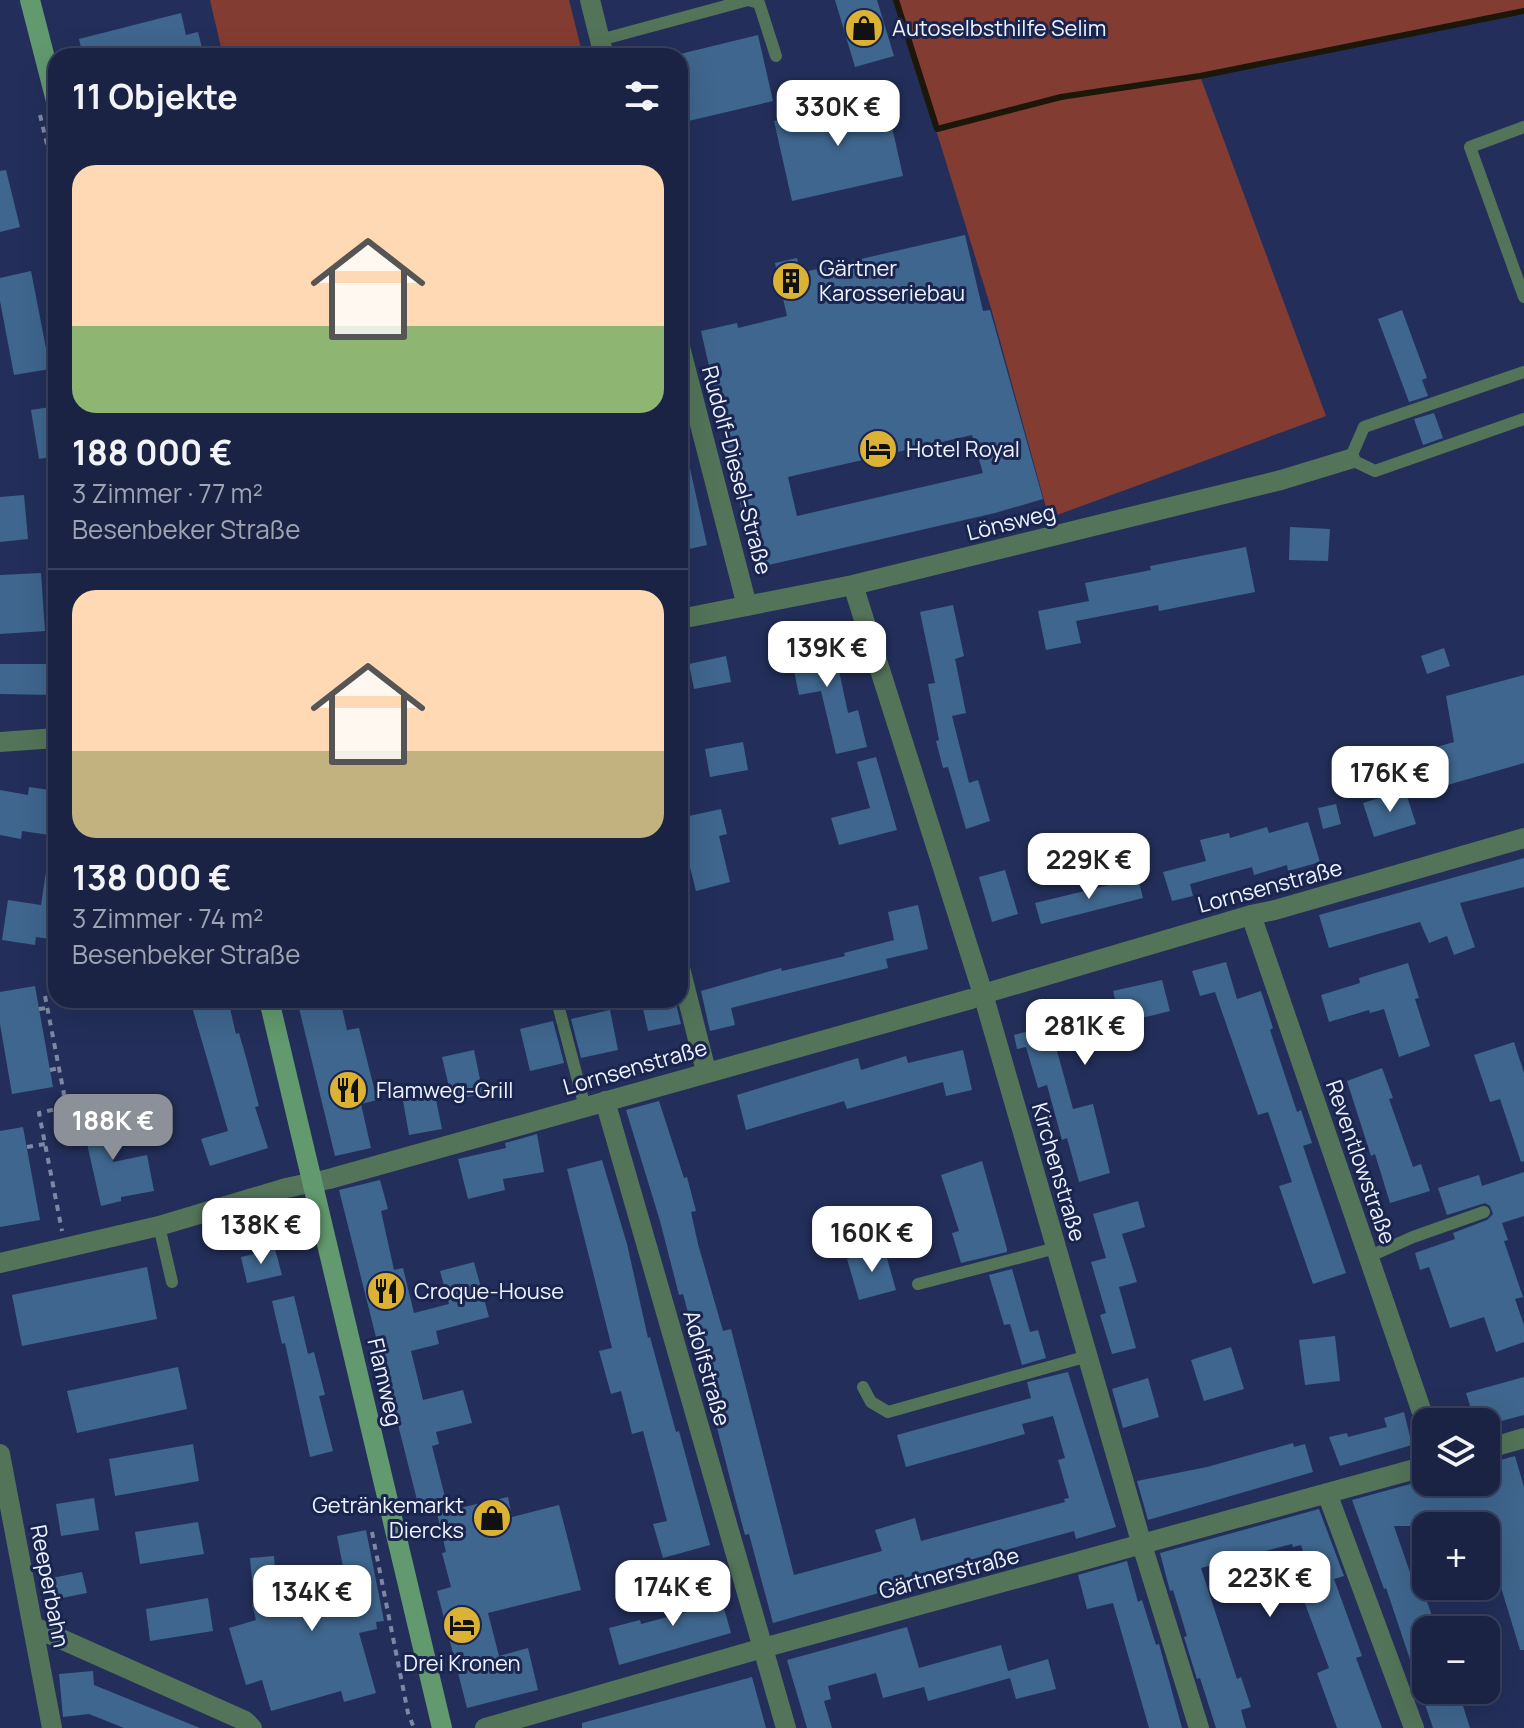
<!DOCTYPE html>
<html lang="de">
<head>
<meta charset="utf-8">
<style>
	body { margin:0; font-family:Manrope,sans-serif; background:#272f4f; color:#f1f3f6; height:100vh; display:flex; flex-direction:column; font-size:30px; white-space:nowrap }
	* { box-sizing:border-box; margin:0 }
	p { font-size:26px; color:#9fa4b2 }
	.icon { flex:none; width:44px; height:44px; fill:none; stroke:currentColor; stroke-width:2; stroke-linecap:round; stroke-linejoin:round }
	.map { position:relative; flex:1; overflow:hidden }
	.details { position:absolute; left:48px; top:48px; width:640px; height:960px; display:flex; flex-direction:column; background:#1a2344; border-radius:24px; box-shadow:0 8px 32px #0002,0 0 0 2px #38405d }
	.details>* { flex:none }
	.buttons { position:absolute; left:1412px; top:1408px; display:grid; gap:16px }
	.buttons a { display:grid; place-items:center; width:88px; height:88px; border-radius:16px; background:#1a2344; box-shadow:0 8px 32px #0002,0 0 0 2px #38405d; font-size:40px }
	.price { position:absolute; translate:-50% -68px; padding:0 18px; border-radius:16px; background:#fff; color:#222; font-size:26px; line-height:52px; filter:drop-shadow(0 2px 4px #0008) }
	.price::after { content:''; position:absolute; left:50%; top:48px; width:24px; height:18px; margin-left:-12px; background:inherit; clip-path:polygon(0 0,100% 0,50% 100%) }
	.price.on { background:#8c9099; color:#fff }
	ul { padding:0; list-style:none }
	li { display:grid; align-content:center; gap:16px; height:424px; padding:0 24px }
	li+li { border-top:2px solid #38405d }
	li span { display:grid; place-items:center; height:248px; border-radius:24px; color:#555 }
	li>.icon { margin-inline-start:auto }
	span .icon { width:144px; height:144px; fill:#fffc; stroke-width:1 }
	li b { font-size:34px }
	h2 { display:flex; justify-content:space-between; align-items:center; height:96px; padding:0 24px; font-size:34px }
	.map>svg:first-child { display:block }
</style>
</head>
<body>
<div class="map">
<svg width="1524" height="1728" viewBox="0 0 1524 1728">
	<rect width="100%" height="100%" fill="#232f5a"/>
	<!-- green -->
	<path fill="#833c32" d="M 210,0 L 569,0 L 583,56 L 223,56 Z
		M 896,0 L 1524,0 L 1524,11 L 1200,76 L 1326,416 L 1049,518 L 991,308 Z"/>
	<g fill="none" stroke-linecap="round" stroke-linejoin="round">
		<!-- stream -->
		<path stroke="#1c1709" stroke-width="6" d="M 896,0 L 937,129 L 1061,97 L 1200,76 L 1524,11"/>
	</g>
	<!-- building -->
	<path fill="#3f668e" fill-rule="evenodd" d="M 835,0 L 877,0 L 894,56 L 855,67 Z
		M 181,13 L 186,35 L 198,32 L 204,56 L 83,56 L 79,39 Z
		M 758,35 L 773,101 L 680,123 L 680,54 Z
		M 885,96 L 903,176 L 792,201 L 774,121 Z
		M 6,170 L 20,227 L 0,232 L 0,171 Z
		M 965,235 L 983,311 L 990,310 L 1043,499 L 995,513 L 755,568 L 701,331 L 737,323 L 738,328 L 787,316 L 775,263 L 797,258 L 800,273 ZM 972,435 L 983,473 L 797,516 L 788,477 Z
		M 31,271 L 50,369 L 14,375 L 0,301 L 0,278 Z
		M 1402,310 L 1427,378 L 1422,380 L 1428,396 L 1409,402 L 1378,319 Z
		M 56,406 L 56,456 L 39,459 L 31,410 Z
		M 1434,413 L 1443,438 L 1423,445 L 1414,419 Z
		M 687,455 L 707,545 L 680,551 L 680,456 Z
		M 24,495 L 28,539 L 0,542 L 0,497 Z
		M 1290,527 L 1330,529 L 1328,561 L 1289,560 Z
		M 1246,547 L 1255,592 L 1159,611 L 1158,605 L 1076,621 L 1081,643 L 1046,650 L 1038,611 L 1089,601 L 1085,583 L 1151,570 L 1150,566 Z
		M 41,573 L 45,631 L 0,634 L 0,575 Z
		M 953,605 L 964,656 L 955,659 L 966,713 L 952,716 L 969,783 L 978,780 L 990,821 L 966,829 L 948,767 L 943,768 L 936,741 L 939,740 L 928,684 L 935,683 L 920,612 Z
		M 831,633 L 848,713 L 858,710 L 867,747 L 836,754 L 821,691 L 799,695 L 788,642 Z
		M 1444,648 L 1450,666 L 1427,674 L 1421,656 Z
		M 726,656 L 731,682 L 694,689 L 689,664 Z
		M 0,664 L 56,664 L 56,695 L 0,694 Z
		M 1524,675 L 1524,763 L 1423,792 L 1410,755 L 1454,742 L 1446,696 Z
		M 743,742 L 748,770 L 710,777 L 705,749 Z
		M 876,757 L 897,830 L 839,845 L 831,818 L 870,808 L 857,762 Z
		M 29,787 L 56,791 L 56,836 L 22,831 L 21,839 L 0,835 L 0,790 L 28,795 Z
		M 1405,790 L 1416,824 L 1374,837 L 1363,803 Z
		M 1336,804 L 1341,824 L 1323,829 L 1318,808 Z
		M 721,809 L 727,834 L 719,836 L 730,882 L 696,891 L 684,844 L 680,845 L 680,818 Z
		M 1308,822 L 1320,862 L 1288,871 L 1287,865 L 1254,875 L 1252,867 L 1190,884 L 1193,896 L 1172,901 L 1163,872 L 1206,861 L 1200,840 L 1229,833 L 1230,838 L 1267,827 L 1269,833 Z
		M 1524,858 L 1524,887 L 1460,903 L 1475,947 L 1454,955 L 1447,936 L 1429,943 L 1420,922 L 1329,948 L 1319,915 Z
		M 1005,870 L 1018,914 L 992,922 L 979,877 Z
		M 46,872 L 56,873 L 56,940 L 36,937 L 35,945 L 2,940 L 8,900 L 41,905 Z
		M 1138,878 L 1143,898 L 1041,924 L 1035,903 Z
		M 918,905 L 928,949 L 886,959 L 888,968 L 731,1008 L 735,1025 L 710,1031 L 701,991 L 781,968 L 782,971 L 845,956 L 844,953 L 894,940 L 888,912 Z
		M 1226,962 L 1237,999 L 1261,991 L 1273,1028 L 1270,1030 L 1297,1112 L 1301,1110 L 1312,1143 L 1303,1146 L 1346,1273 L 1313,1284 L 1279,1186 L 1292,1182 L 1268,1112 L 1258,1115 L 1215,992 L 1200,996 L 1192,971 Z
		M 1408,963 L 1419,998 L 1415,999 L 1430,1046 L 1399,1057 L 1384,1009 L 1370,1013 L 1369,1010 L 1329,1022 L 1321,995 L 1360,983 L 1359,978 Z
		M 1162,980 L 1170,1011 L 1054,1040 L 1073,1109 L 1093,1104 L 1110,1173 L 1079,1182 L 1067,1138 L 1062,1140 L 1047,1085 L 1038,1088 L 1026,1047 L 1017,1049 L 1014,1035 L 1064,1021 L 1062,1013 L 1115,999 L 1113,991 Z
		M 35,986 L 53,1087 L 12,1094 L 0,1024 L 0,992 Z
		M 190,1000 L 228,1000 L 236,1034 L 239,1033 L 247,1061 L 259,1106 L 255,1107 L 268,1148 L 210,1166 L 201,1139 L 228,1131 Z
		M 297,1000 L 340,1000 L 347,1030 L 359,1028 L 377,1100 L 361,1104 L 371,1148 L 335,1156 Z
		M 641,1000 L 675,1000 L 681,1024 L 648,1031 Z
		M 610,1010 L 618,1050 L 581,1058 L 571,1019 Z
		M 553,1021 L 564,1063 L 530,1071 L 520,1029 Z
		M 1514,1042 L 1524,1073 L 1524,1161 L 1521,1162 L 1500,1099 L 1490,1102 L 1474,1055 Z
		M 474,1050 L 483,1094 L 452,1100 L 442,1057 Z
		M 963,1050 L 972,1090 L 946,1096 L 943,1082 L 847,1109 L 844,1101 L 746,1130 L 737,1095 L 858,1058 L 861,1070 L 906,1056 L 908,1063 Z
		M 1382,1068 L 1393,1098 L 1389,1099 L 1413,1167 L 1421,1164 L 1430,1191 L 1390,1203 L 1375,1154 L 1371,1156 L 1347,1081 Z
		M 435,1095 L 442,1129 L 409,1135 L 403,1101 Z
		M 659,1101 L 684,1178 L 687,1177 L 696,1211 L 691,1212 L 698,1244 L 723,1331 L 731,1329 L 794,1575 L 882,1551 L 875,1530 L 915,1518 L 921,1541 L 1065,1502 L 1064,1499 L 1069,1498 L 1058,1460 L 1065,1458 L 1053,1416 L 1022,1424 L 1025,1434 L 906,1467 L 897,1435 L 1031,1398 L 1027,1382 L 1068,1372 L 1116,1527 L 1076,1539 L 1074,1531 L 930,1571 L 931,1574 L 878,1590 L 879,1593 L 773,1623 L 749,1534 L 745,1535 L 735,1498 L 715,1420 L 717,1420 L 683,1294 L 679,1295 L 660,1221 L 626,1110 Z
		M 100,1103 L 113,1162 L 147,1155 L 154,1191 L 121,1197 L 121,1201 L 101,1206 L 79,1108 Z
		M 23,1127 L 40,1220 L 0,1227 L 0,1131 Z
		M 537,1134 L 544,1172 L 503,1179 L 505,1190 L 468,1199 L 458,1159 L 506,1148 L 505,1143 Z
		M 602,1160 L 627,1244 L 648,1338 L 650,1337 L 676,1432 L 679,1431 L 710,1545 L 663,1558 L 653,1524 L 667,1521 L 643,1431 L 632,1434 L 621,1391 L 611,1394 L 599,1351 L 612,1348 L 567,1169 Z
		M 982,1161 L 1007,1249 L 1007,1252 L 961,1263 L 952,1233 L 959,1231 L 941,1175 Z
		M 1524,1172 L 1524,1216 L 1502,1223 L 1508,1240 L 1504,1241 L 1523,1297 L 1515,1299 L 1524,1325 L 1524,1342 L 1496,1352 L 1484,1317 L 1450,1328 L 1429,1267 L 1420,1270 L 1415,1253 L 1455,1239 L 1453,1233 L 1487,1220 L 1493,1214 L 1490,1206 L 1485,1203 L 1447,1215 L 1438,1188 L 1479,1175 L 1482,1186 Z
		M 380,1180 L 388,1209 L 381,1211 L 394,1270 L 403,1268 L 414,1313 L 449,1304 L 440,1271 L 474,1262 L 489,1317 L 436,1331 L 439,1344 L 411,1351 L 423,1400 L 463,1390 L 472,1423 L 436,1432 L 439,1444 L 432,1446 L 445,1497 L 418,1504 L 339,1190 Z
		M 1138,1201 L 1145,1227 L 1122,1234 L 1137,1282 L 1119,1287 L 1136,1348 L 1112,1354 L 1100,1315 L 1106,1313 L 1091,1262 L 1106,1258 L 1093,1214 Z
		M 884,1248 L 896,1290 L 859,1300 L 847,1259 Z
		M 275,1249 L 282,1275 L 247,1283 L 241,1257 Z
		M 147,1267 L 157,1319 L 22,1346 L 12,1295 Z
		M 1012,1269 L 1030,1332 L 1038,1330 L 1046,1358 L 1022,1365 L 1010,1324 L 1004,1325 L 989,1275 Z
		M 294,1296 L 308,1354 L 314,1352 L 325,1395 L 319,1396 L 333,1451 L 310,1457 L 285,1343 L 282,1344 L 272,1301 Z
		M 1335,1336 L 1340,1381 L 1305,1385 L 1299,1340 Z
		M 1231,1347 L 1244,1389 L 1204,1401 L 1191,1360 Z
		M 178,1367 L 187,1409 L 77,1433 L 67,1391 Z
		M 1524,1377 L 1524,1415 L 1486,1425 L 1486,1422 L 1475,1422 L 1466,1393 Z
		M 1148,1378 L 1159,1417 L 1123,1428 L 1112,1389 Z
		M 1404,1412 L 1412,1445 L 1340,1466 L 1329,1437 L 1347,1433 L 1348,1437 L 1387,1427 L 1384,1418 Z
		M 1293,1443 L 1294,1447 L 1305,1444 L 1313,1472 L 1148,1520 L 1137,1481 L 1207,1467 Z
		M 193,1444 L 199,1481 L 115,1496 L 109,1459 Z
		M 1515,1456 L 1524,1487 L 1524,1650 L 1520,1650 L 1490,1551 L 1486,1552 L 1486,1526 L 1394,1526 L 1414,1584 L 1420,1582 L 1437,1630 L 1426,1630 L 1426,1690 L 1458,1690 L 1470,1728 L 1433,1728 L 1386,1588 L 1384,1589 L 1352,1500 L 1425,1480 L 1426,1482 L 1486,1482 L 1486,1464 Z
		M 508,1497 L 512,1517 L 559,1505 L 581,1590 L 488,1613 L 499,1656 L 528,1648 L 538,1690 L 467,1708 L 437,1591 L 451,1587 L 442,1553 L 446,1552 L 437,1513 Z
		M 94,1498 L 99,1530 L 61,1536 L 56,1504 Z
		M 1319,1509 L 1344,1576 L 1334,1579 L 1362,1656 L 1356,1658 L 1382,1728 L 1337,1728 L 1317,1673 L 1329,1668 L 1304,1601 L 1318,1596 L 1301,1545 L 1293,1547 L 1292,1544 L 1201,1568 L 1237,1679 L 1241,1677 L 1251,1707 L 1241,1710 L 1246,1728 L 1216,1728 L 1200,1678 L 1197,1679 L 1184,1637 L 1187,1636 L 1173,1590 L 1170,1591 L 1160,1553 Z
		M 198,1522 L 204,1554 L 140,1564 L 135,1532 Z
		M 366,1530 L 384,1621 L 376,1622 L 377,1629 L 359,1633 L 376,1693 L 344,1702 L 341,1691 L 271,1711 L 262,1680 L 246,1685 L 229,1628 L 256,1620 L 252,1604 L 254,1604 L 250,1558 L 274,1556 L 278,1602 L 347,1587 L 337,1536 Z
		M 1127,1561 L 1138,1602 L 1142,1600 L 1156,1645 L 1159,1644 L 1182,1728 L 1149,1728 L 1113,1603 L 1087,1609 L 1078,1575 Z
		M 82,1572 L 87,1593 L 52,1600 L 47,1579 Z
		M 717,1584 L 731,1633 L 619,1665 L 609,1628 L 640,1620 L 641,1624 L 690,1611 L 685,1593 Z
		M 208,1598 L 213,1631 L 150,1641 L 146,1609 Z
		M 907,1627 L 919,1668 L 1001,1645 L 1008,1671 L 1048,1659 L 1056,1689 L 1016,1699 L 1010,1678 L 928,1701 L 924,1687 L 883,1698 L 876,1673 L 828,1686 L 831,1699 L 824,1701 L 832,1728 L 807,1728 L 787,1660 Z
		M 93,1671 L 94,1685 L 200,1728 L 124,1728 L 89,1714 L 63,1717 L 59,1674 Z
		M 752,1677 L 766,1728 L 582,1728 L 582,1723 Z"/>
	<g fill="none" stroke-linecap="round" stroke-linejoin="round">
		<!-- path -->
		<path stroke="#7e87a3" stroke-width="4" stroke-dasharray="6 6" stroke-linecap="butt" d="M 40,115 L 56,182
			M 45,996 L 64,1094 L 56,1109 L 39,1113 L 62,1231
			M 39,1009 L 47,1008
			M 50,1070 L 59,1068
			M 27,1147 L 45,1144
			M 372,1532 L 408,1713 L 414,1728"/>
		<!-- service -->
		<path stroke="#537459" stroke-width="12" d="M 600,40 L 748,0 L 759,3 L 776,56
			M 1524,127 L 1470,147 L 1524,297
			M 1524,372 L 1364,427 L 1350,459 L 1375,471 L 1524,419
			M 557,1001 L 585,1107
			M 159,1226 L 172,1282
			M 1368,1257 L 1413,1237 L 1484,1212
			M 918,1284 L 1056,1248
			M 863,1387 L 871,1402 L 888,1412 L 1088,1356"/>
		<!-- minor -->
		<path stroke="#537459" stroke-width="20" d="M 590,0 L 604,56
			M 680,347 L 747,606
			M 853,585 L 983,994 L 1142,1545 L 1199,1728
			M 680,619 L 853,585 L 1281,480 L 1350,459
			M 0,742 L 56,738
			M 1251,915 L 1426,1424
			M 680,968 L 706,1071
			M 983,994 L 1251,915 L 1275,910 L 1524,838
			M 605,1101 L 786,1728
			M 0,1263 L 159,1226 L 286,1188 L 329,1179 L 971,999
			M 1486,1449 L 1524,1438
			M 0,1454 L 52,1728
			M 1327,1493 L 1414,1728
			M 34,1627 L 245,1721 L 252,1728
			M 485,1728 L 763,1648 L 1426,1466"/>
		<!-- secondary -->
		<path stroke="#62996e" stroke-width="20" d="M 30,0 L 56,101
			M 269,1000 L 442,1728"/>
	</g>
	<!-- icons -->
	<defs>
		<g id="shop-disc" transform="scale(2)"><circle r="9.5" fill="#dbb233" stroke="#1a254f"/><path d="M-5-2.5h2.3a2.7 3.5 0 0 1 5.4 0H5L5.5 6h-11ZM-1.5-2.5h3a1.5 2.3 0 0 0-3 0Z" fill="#111"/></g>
		<g id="building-disc" transform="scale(2)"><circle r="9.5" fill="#dbb233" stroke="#1a254f"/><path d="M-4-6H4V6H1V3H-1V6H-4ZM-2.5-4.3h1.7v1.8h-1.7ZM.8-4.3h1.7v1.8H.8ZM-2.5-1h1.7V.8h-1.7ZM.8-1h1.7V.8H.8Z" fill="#111"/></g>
		<g id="hotel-disc" transform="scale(2)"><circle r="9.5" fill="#dbb233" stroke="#1a254f"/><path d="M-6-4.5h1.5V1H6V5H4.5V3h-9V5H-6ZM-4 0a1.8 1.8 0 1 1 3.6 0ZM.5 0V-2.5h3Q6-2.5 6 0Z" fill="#111"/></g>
		<g id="restaurant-disc" transform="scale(2)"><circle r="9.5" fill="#dbb233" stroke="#1a254f"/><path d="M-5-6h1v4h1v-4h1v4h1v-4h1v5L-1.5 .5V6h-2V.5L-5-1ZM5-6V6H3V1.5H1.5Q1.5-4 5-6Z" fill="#111"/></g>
	</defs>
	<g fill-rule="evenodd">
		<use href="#shop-disc" x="864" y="28"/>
		<use href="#building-disc" x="791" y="281"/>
		<use href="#hotel-disc" x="878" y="449"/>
		<use href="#restaurant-disc" x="348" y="1090"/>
		<use href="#restaurant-disc" x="386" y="1291"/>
		<use href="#shop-disc" x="492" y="1518"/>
		<use href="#hotel-disc" x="462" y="1625"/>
	</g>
	<g text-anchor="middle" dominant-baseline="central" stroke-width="6" stroke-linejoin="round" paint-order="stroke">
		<!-- poi labels -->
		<g font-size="22" fill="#eef2fd" stroke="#1a254f" text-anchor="start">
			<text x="892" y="28">Autoselbsthilfe Selim</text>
			<text x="819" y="268">Gärtner<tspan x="819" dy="25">Karosseriebau</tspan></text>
			<text x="906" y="449">Hotel Royal</text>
			<text x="376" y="1090">Flamweg-Grill</text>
			<text x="414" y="1291">Croque-House</text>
			<text x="464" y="1505" text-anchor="end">Getränkemarkt<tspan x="464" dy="25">Diercks</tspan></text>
			<text x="462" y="1663" text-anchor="middle">Drei Kronen</text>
		</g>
		<!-- street labels -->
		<g font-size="22" fill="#eef2fd" stroke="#1a254f">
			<text transform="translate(737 470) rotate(75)">Rudolf-Diesel-Straße</text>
			<text transform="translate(1011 522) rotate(-14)">Lönsweg</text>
			<text transform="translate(1270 886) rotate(-15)">Lornsenstraße</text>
			<text transform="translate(635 1067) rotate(-16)">Lornsenstraße</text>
			<text transform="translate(1361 1162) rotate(71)">Reventlowstraße</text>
			<text transform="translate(1059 1172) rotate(74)">Kirchenstraße</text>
			<text transform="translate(707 1368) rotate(74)">Adolfstraße</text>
			<text transform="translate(385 1382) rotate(77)">Flamweg</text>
			<text transform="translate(949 1573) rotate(-15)">Gärtnerstraße</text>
			<text transform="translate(50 1586) rotate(79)">Reeperbahn</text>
		</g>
	</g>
</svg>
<div class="buttons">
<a><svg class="icon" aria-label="layers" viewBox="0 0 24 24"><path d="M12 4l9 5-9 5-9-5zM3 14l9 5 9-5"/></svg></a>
<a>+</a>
<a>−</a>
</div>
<b class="price" style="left:838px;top:148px">330K €</b>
<b class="price" style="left:827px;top:689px">139K €</b>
<b class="price" style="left:1390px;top:814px">176K €</b>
<b class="price" style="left:1089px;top:901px">229K €</b>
<b class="price" style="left:1085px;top:1067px">281K €</b>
<b class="price on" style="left:113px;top:1162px">188K €</b>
<b class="price" style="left:261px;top:1266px">138K €</b>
<b class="price" style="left:872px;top:1274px">160K €</b>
<b class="price" style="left:1270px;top:1619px">223K €</b>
<b class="price" style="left:673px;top:1628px">174K €</b>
<b class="price" style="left:312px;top:1633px">134K €</b>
<section class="details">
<h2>11 Objekte<svg class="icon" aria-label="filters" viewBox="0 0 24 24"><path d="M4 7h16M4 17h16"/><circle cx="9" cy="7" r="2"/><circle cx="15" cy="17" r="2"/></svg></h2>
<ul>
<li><span style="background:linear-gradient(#ffd9b3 65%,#8fb573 0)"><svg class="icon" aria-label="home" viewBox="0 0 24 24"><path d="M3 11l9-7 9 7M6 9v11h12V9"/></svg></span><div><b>188 000 €</b><p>3 Zimmer · 77 m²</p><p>Besenbeker Straße</p></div></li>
<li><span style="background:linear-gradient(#ffd9b3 65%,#c2b280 0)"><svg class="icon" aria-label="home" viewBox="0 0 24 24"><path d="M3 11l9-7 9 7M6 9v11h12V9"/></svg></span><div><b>138 000 €</b><p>3 Zimmer · 74 m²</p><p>Besenbeker Straße</p></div></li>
</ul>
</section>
</div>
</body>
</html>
